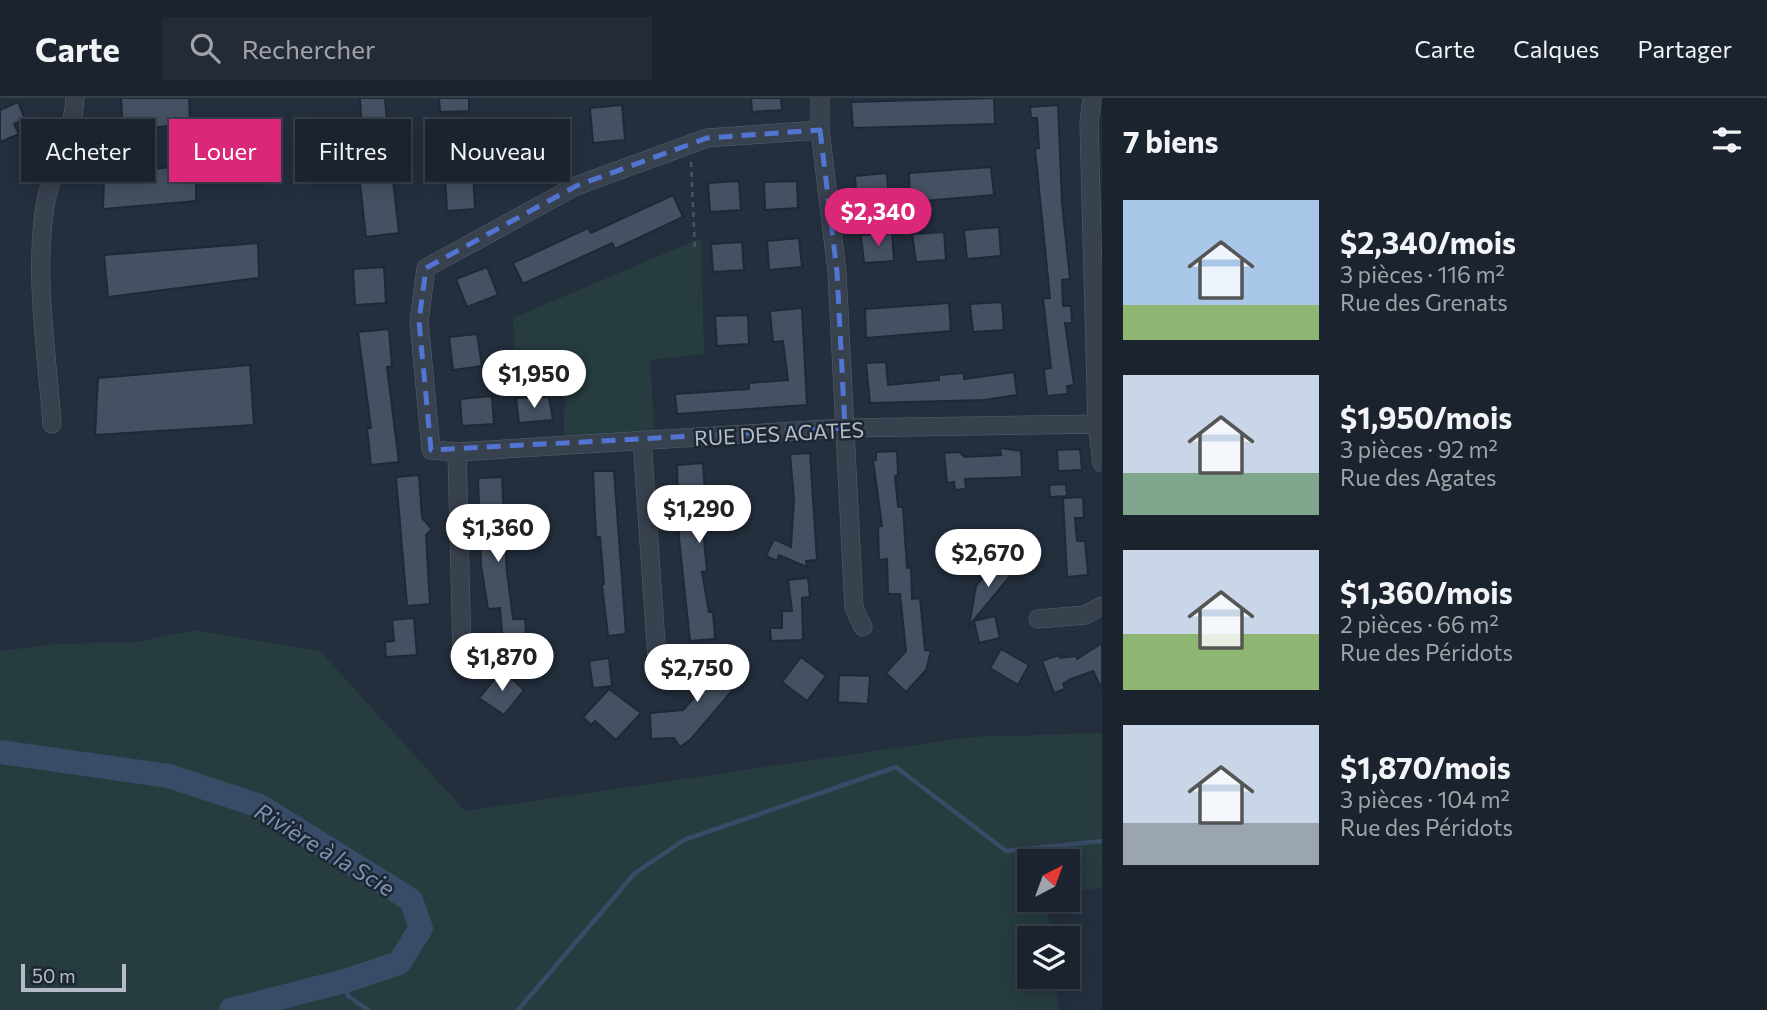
<!DOCTYPE html>
<html lang="fr">
<head>
<meta charset="utf-8">
<style>
	body { margin:0; font-family:Commissioner,sans-serif; background:#242b36; color:#f1f3f6; height:100vh; display:flex; flex-direction:column; font-size:26px; white-space:nowrap }
	* { box-sizing:border-box; margin:0 }
	p { font-size:23px; color:#a0a4aa }
	.icon { flex:none; width:38px; height:38px; fill:none; stroke:currentColor; stroke-width:2; stroke-linecap:round; stroke-linejoin:round }
	.map { position:relative; flex:1; overflow:hidden }
	.panel { display:flex; flex-direction:column; background:#1b232e; width:665px }
	.panel>* { flex:none }
	.banner { position:absolute; left:21px; top:21px; width:665px; height:63px; display:flex; gap:14px }
	.needle { width:46px; rotate:41deg }
	.fabs { position:absolute; left:1017px; top:751px; display:grid; gap:14px }
	.fabs a { display:grid; place-items:center; width:63px; height:63px; border-radius:0px; background:#1b232e; box-shadow:0 4px 18px #0003,0 0 0 2px #39404a; font-size:35px }
	.scale { position:absolute; left:21px; bottom:18px; width:105px; box-sizing:border-box; padding-left:7px; border:4px solid #b4bcc9; border-top:0; font-size:19px; line-height:24px; white-space:nowrap; color:#b4bcc9; -webkit-text-stroke:5px #1d2633; paint-order:stroke }
	.price { position:absolute; translate:-50% -60px; padding:0 16px; border-radius:24px; background:#fff; color:#222; font-size:23px; line-height:46px; filter:drop-shadow(0 2px 4px #0008) }
	.price::after { content:''; position:absolute; left:50%; top:42px; width:21px; height:16px; margin-left:-10px; background:inherit; clip-path:polygon(0 0,100% 0,50% 100%) }
	.price.on { background:#db2777; color:#fff }
	ul { padding:0; list-style:none }
	li { display:flex; align-items:center; gap:21px; height:175px; padding:0 21px }
	li span { display:grid; place-items:center; flex:none; width:196px; height:140px; border-radius:0px; color:#555 }
	li>.icon { margin-inline-start:auto }
	span .icon { width:84px; height:84px; fill:#fffc; stroke-width:1 }
	li b { font-size:30px }
	h2 { display:flex; justify-content:space-between; align-items:center; height:84px; padding:0 21px; font-size:30px }
	.tag { padding:0 24px; border-radius:0px; background:#1b232e; box-shadow:0 4px 18px #0003,0 0 0 2px #39404a; font-size:24px; line-height:63px }
	.tag.on { background:#db2777; color:#fff }
	header { display:flex; align-items:center; gap:42px; box-sizing:border-box; height:98px; padding:0 35px; background:#1b232e; border-bottom:2px solid #39404a }
	header strong { font-size:33px }
	nav { display:flex; gap:38px; margin-inline-start:auto; font-size:24px }
	.search { width:490px; height:63px; background:#242b36; display:flex; align-items:center; gap:18px; box-sizing:border-box; padding:0 24px; border-radius:0px; color:#a0a4aa; font-size:26px }
	main { display:flex; flex:1; min-height:0 }
	.map>svg:first-child { display:block }
</style>
</head>
<body>
<header>
<strong>Carte</strong>
<div class="search"><svg class="icon" aria-label="search" viewBox="0 0 24 24"><circle cx="10" cy="10" r="6"/><path d="M15 15l6 6"/></svg>Rechercher</div>
<nav><a>Carte</a><a>Calques</a><a>Partager</a></nav>
</header>
<main>
<div class="map">
<svg width="1102" height="912" viewBox="0 0 1102 912">
	<rect width="100%" height="100%" fill="#242f3e"/>
	<!-- green -->
	<path fill="#263c3f" d="M 701,140 L 704,256 L 650,262 L 655,342 L 563,347 L 566,273 L 516,278 L 513,220 Z
		M 195,532 L 320,553 L 465,713 L 971,639 L 1102,635 L 1102,790 L 1068,793 L 1068,763 L 1029,763 L 1029,802 L 1047,802 L 1051,840 L 1029,840 L 1029,878 L 1055,879 L 1059,912 L 0,912 L 0,553 L 56,546 L 137,544 Z"/>
	<g fill="none" stroke-linecap="round" stroke-linejoin="round">
		<!-- stream -->
		<path stroke="#394c67" stroke-width="4.5" d="M 345,883 L 348,898 L 368,912
			M 518,912 L 635,775 L 684,742 L 896,669 L 1006,753 L 1102,743"/>
		<!-- river -->
		<path stroke="#394c67" stroke-width="24" d="M 0,654 L 169,678 L 260,708 L 411,802 L 421,830 L 399,865 L 345,883 L 231,912"/>
	</g>
	<!-- building -->
	<path fill="#455162" stroke="#1f2835" stroke-width="2" d="M 121,0 L 189,0 L 190,24 L 123,35 Z
		M 360,0 L 385,0 L 387,22 L 390,22 L 390,55 L 399,135 L 366,139 L 359,76 L 364,76 Z
		M 439,0 L 469,0 L 469,13 L 440,14 Z
		M 751,0 L 781,0 L 782,12 L 752,14 Z
		M 994,0 L 995,26 L 853,30 L 851,4 Z
		M 18,4 L 25,21 L 14,26 L 19,36 L 0,44 L 0,12 Z
		M 622,7 L 625,42 L 593,45 L 590,10 Z
		M 1058,7 L 1062,105 L 1070,181 L 1062,182 L 1063,208 L 1071,208 L 1072,225 L 1065,225 L 1074,287 L 1067,288 L 1068,296 L 1047,298 L 1044,271 L 1051,270 L 1043,200 L 1050,200 L 1035,51 L 1039,50 L 1037,20 L 1031,20 L 1030,9 Z
		M 471,42 L 475,111 L 447,113 L 443,44 Z
		M 541,43 L 543,80 L 514,81 L 512,45 Z
		M 196,66 L 196,103 L 103,111 L 104,77 Z
		M 991,69 L 994,97 L 910,104 L 909,75 Z
		M 887,75 L 889,105 L 857,107 L 855,78 Z
		M 739,83 L 741,112 L 710,114 L 708,85 Z
		M 797,83 L 798,110 L 765,112 L 764,84 Z
		M 673,97 L 683,119 L 615,151 L 612,145 L 523,186 L 513,165 L 588,130 L 591,135 Z
		M 999,129 L 1001,158 L 967,161 L 964,132 Z
		M 944,134 L 946,162 L 916,164 L 912,136 Z
		M 892,135 L 894,163 L 864,165 L 861,137 Z
		M 799,140 L 802,169 L 769,172 L 767,143 Z
		M 742,144 L 744,172 L 713,174 L 711,146 Z
		M 258,145 L 259,180 L 108,199 L 104,157 Z
		M 384,169 L 386,205 L 355,207 L 353,171 Z
		M 487,169 L 498,197 L 467,209 L 456,181 Z
		M 1002,204 L 1004,232 L 973,234 L 970,206 Z
		M 949,205 L 951,233 L 866,240 L 865,211 Z
		M 802,210 L 807,307 L 677,316 L 675,296 L 749,291 L 749,285 L 788,282 L 783,243 L 773,244 L 770,213 Z
		M 748,217 L 749,246 L 717,248 L 715,218 Z
		M 389,231 L 392,268 L 387,269 L 399,364 L 371,367 L 367,330 L 371,330 L 358,234 Z
		M 477,236 L 482,268 L 453,272 L 449,239 Z
		M 886,264 L 888,287 L 939,282 L 939,277 L 964,275 L 964,281 L 1014,274 L 1017,297 L 984,302 L 870,305 L 866,265 Z
		M 250,267 L 254,327 L 95,337 L 98,280 Z
		M 492,298 L 494,326 L 462,328 L 460,301 Z
		M 549,299 L 553,322 L 519,325 L 516,300 Z
		M 1000,350 L 1021,353 L 1022,379 L 965,381 L 966,391 L 955,392 L 954,384 L 947,385 L 944,355 L 959,354 L 965,359 L 1001,357 Z
		M 1080,351 L 1082,372 L 1058,373 L 1057,352 Z
		M 897,353 L 898,377 L 895,378 L 898,409 L 903,409 L 907,470 L 911,469 L 912,501 L 920,500 L 925,552 L 931,553 L 926,572 L 906,594 L 886,575 L 906,553 L 900,496 L 888,496 L 887,461 L 879,462 L 878,428 L 882,428 L 873,362 L 876,362 L 876,354 Z
		M 810,355 L 817,462 L 806,463 L 807,469 L 779,457 L 777,463 L 766,458 L 774,441 L 791,449 L 794,401 L 790,356 Z
		M 703,365 L 706,411 L 743,409 L 744,429 L 703,431 L 707,473 L 702,474 L 709,514 L 713,514 L 715,541 L 690,543 L 679,440 L 677,367 Z
		M 593,373 L 614,373 L 626,536 L 608,538 L 602,487 L 604,486 L 600,439 L 596,439 Z
		M 419,377 L 422,420 L 432,431 L 426,437 L 430,506 L 407,508 L 396,379 Z
		M 502,379 L 507,475 L 513,521 L 525,521 L 527,555 L 504,557 L 500,510 L 488,511 L 481,467 L 478,380 Z
		M 1066,386 L 1067,398 L 1050,399 L 1049,387 Z
		M 1083,399 L 1084,420 L 1075,420 L 1077,443 L 1085,443 L 1088,477 L 1067,479 L 1063,400 Z
		M 995,464 L 1011,477 L 969,528 L 976,488 Z
		M 808,480 L 810,499 L 802,500 L 803,542 L 771,543 L 770,530 L 782,530 L 782,513 L 792,513 L 788,482 Z
		M 995,518 L 1000,540 L 979,545 L 974,523 Z
		M 414,520 L 417,557 L 386,559 L 385,544 L 394,543 L 392,522 Z
		M 1102,545 L 1102,591 L 1093,573 L 1069,582 L 1063,586 L 1065,591 L 1054,595 L 1042,563 L 1059,557 L 1060,560 L 1076,558 L 1077,561 Z
		M 1001,551 L 1029,567 L 1018,587 L 990,570 Z
		M 711,554 L 736,557 L 731,594 L 691,641 L 680,649 L 674,640 L 651,641 L 650,615 L 683,612 L 707,585 Z
		M 801,559 L 826,578 L 807,603 L 782,584 Z
		M 609,560 L 612,588 L 593,590 L 589,563 Z
		M 502,572 L 524,592 L 504,617 L 479,600 Z
		M 839,577 L 870,578 L 868,606 L 838,604 Z
		M 609,591 L 641,615 L 616,642 L 595,623 L 591,627 L 583,619 Z"/>
	<g fill="none" stroke-linecap="round" stroke-linejoin="round">
		<!-- minor casing -->
		<g stroke="#565f6c" stroke-width="19">
			<path id="minor" d="M 820,0 L 820,32 L 837,174 L 854,510 L 863,529
				M 1092,0 L 1089,25 L 1097,326 L 1102,365
				M 820,32 L 707,40 L 576,88 L 426,170 L 419,223 L 431,352 L 457,354 L 845,330 L 1102,326
				M 52,326 C 47,255 34,178 45,108 C 51,70 73,39 75,0
				M 642,342 L 658,575
				M 457,354 L 462,556
				M 1038,521 L 1085,517 L 1102,508"/>
		</g>
		<!-- path -->
		<path stroke="#44595c" stroke-width="2.5" stroke-dasharray="5 5" stroke-linecap="butt" d="M 691,64 L 695,153"/>
		<!-- minor -->
		<use href="#minor" stroke="#38414e" stroke-width="18"/>
	</g>
	<!-- marked area -->
	<path fill="none" stroke="#5274d3" stroke-width="5" stroke-dasharray="14 9" stroke-linejoin="round" d="M 820,32 L 837,174 L 845,330 L 431,352 L 419,223 L 426,170 L 576,88 L 707,40 Z"/>
	<g text-anchor="middle" dominant-baseline="central" stroke-width="5" stroke-linejoin="round" paint-order="stroke">
		<!-- street labels -->
		<g font-size="21" fill="#b4bcc9" stroke="#1d2633">
			<text transform="translate(779 335) rotate(-3)">RUE DES AGATES</text>
		</g>
		<!-- water labels -->
		<g font-size="23" font-style="italic" fill="#7c92b1" stroke="#1d2633">
			<text transform="translate(325 751) rotate(31)">Rivière à la Scie</text>
		</g>
	</g>
</svg>
<div class="fabs">
<a><svg class="needle" viewBox="-14 -14 28 28"><path d="M0-13l5 13h-10z" fill="#e53935"/><path d="M0 13l5-13h-10z" fill="#a0a4aa"/></svg></a>
<a><svg class="icon" aria-label="layers" viewBox="0 0 24 24"><path d="M12 4l9 5-9 5-9-5zM3 14l9 5 9-5"/></svg></a>
</div>
<div class="scale">50 m</div>
<b class="price on" style="left:878px;top:150px">$2,340</b>
<b class="price" style="left:534px;top:312px">$1,950</b>
<b class="price" style="left:699px;top:447px">$1,290</b>
<b class="price" style="left:498px;top:466px">$1,360</b>
<b class="price" style="left:988px;top:491px">$2,670</b>
<b class="price" style="left:502px;top:595px">$1,870</b>
<b class="price" style="left:697px;top:606px">$2,750</b>
<div class="banner">
<a class="tag">Acheter</a>
<a class="tag on">Louer</a>
<a class="tag">Filtres</a>
<a class="tag">Nouveau</a>
</div>
</div>
<section class="panel">
<h2>7 biens<svg class="icon" aria-label="filters" viewBox="0 0 24 24"><path d="M4 7h16M4 17h16"/><circle cx="9" cy="7" r="2"/><circle cx="15" cy="17" r="2"/></svg></h2>
<ul>
<li><span style="background:linear-gradient(#a9c7e8 75%,#8fb573 0)"><svg class="icon" aria-label="home" viewBox="0 0 24 24"><path d="M3 11l9-7 9 7M6 9v11h12V9"/></svg></span><div><b>$2,340/mois</b><p>3 pièces · 116 m²</p><p>Rue des Grenats</p></div></li>
<li><span style="background:linear-gradient(#c9d6e8 70%,#7fa58c 0)"><svg class="icon" aria-label="home" viewBox="0 0 24 24"><path d="M3 11l9-7 9 7M6 9v11h12V9"/></svg></span><div><b>$1,950/mois</b><p>3 pièces · 92 m²</p><p>Rue des Agates</p></div></li>
<li><span style="background:linear-gradient(#c9d6e8 60%,#8fb573 0)"><svg class="icon" aria-label="home" viewBox="0 0 24 24"><path d="M3 11l9-7 9 7M6 9v11h12V9"/></svg></span><div><b>$1,360/mois</b><p>2 pièces · 66 m²</p><p>Rue des Péridots</p></div></li>
<li><span style="background:linear-gradient(#c9d6e8 70%,#9aa5b1 0)"><svg class="icon" aria-label="home" viewBox="0 0 24 24"><path d="M3 11l9-7 9 7M6 9v11h12V9"/></svg></span><div><b>$1,870/mois</b><p>3 pièces · 104 m²</p><p>Rue des Péridots</p></div></li>
</ul>
</section>
</main>
</body>
</html>
